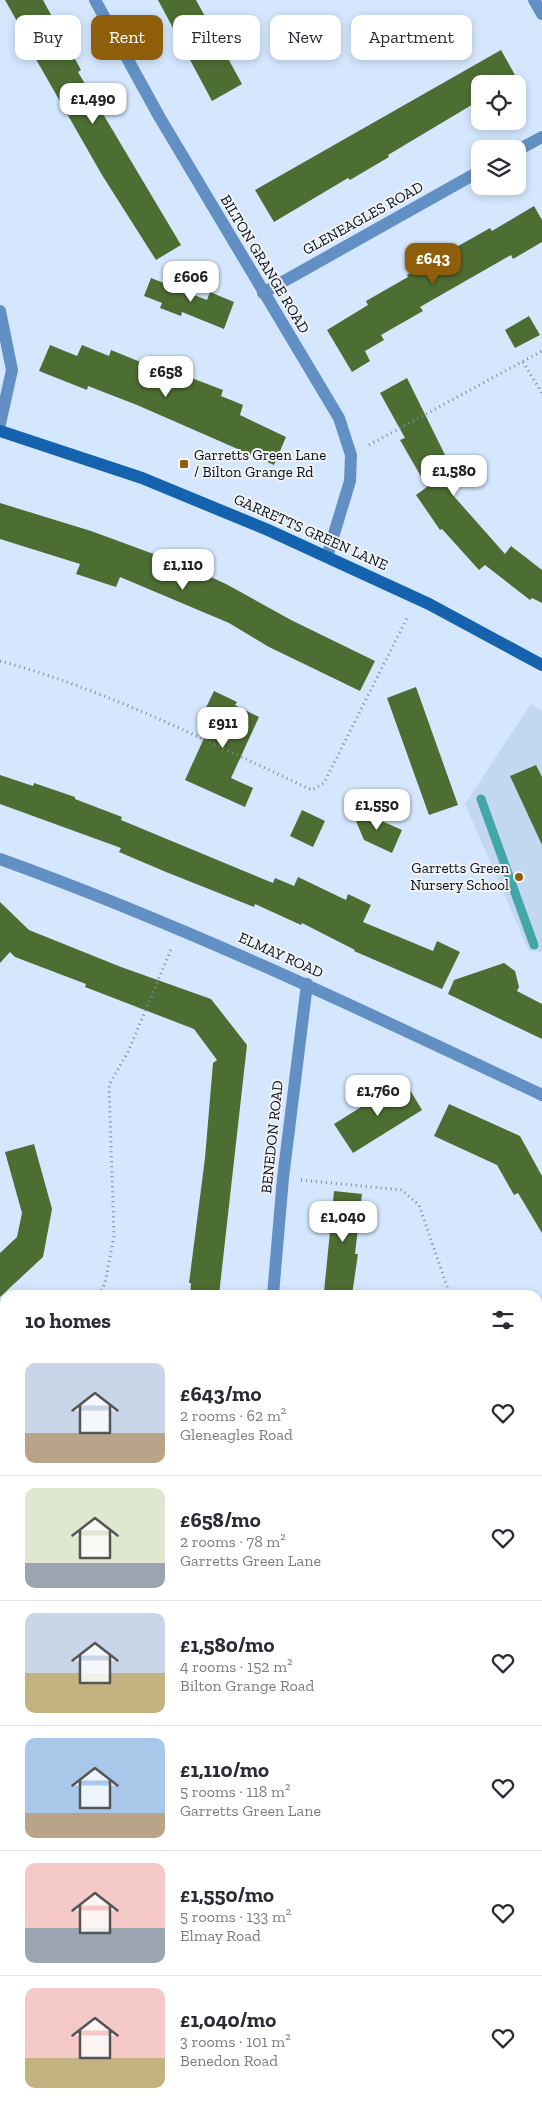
<!DOCTYPE html>
<html lang="en">
<head>
<meta charset="utf-8">
<style>
	body { margin:0; font-family:"Zilla Slab",serif; background:#f2f2f3; color:#2b2b33; height:100vh; display:flex; flex-direction:column; font-size:19px; white-space:nowrap }
	* { box-sizing:border-box; margin:0 }
	p { font-size:16px; color:#7c7c81 }
	.icon { flex:none; width:28px; height:28px; fill:none; stroke:currentColor; stroke-width:2; stroke-linecap:round; stroke-linejoin:round }
	.map { position:relative; flex:1; overflow:hidden }
	.sheet { position:absolute; left:0px; top:1290px; width:542px; height:821px; display:flex; flex-direction:column; background:#fff; border-radius:15px 15px 0 0; box-shadow:0 2px 8px #0003 }
	.sheet>* { flex:none }
	.guide { position:absolute; left:15px; top:15px; width:512px; height:45px; display:flex; gap:10px }
	.tools { position:absolute; left:471px; top:75px; display:grid; gap:10px }
	.tools a { display:grid; place-items:center; width:55px; height:55px; border-radius:10px; background:#fff; box-shadow:0 2px 8px #0003; font-size:25px }
	.price { position:absolute; translate:-50% -42px; padding:0 11px; border-radius:10px; background:#fff; color:#222; font-size:16px; line-height:32px; filter:drop-shadow(0 1px 2px #0008) }
	.price::after { content:''; position:absolute; left:50%; top:30px; width:15px; height:11px; margin-left:-8px; background:inherit; clip-path:polygon(0 0,100% 0,50% 100%) }
	.price.on { background:#8f5e0a; color:#fff }
	ul { padding:0; list-style:none }
	li { display:flex; align-items:center; gap:15px; height:125px; padding:0 25px }
	li+li { border-top:1px solid #e1e1e2 }
	li span { display:grid; place-items:center; flex:none; width:140px; height:100px; border-radius:10px; color:#555 }
	li>.icon { margin-inline-start:auto }
	span .icon { width:60px; height:60px; fill:#fffc; stroke-width:1 }
	li b { font-size:21px }
	h2 { display:flex; justify-content:space-between; align-items:center; height:60px; padding:0 25px; font-size:21px }
	.tag { padding:0 18px; border-radius:10px; background:#fff; box-shadow:0 2px 8px #0003; font-size:18px; line-height:45px }
	.tag.on { background:#8f5e0a; color:#fff }
	.map>svg:first-child { display:block }
</style>
</head>
<body>
<div class="map">
<svg width="542" height="2111" viewBox="0 0 542 2111">
	<rect width="100%" height="100%" fill="#d4e7fe"/>
	<!-- built -->
	<path fill="#c2d7f0" d="M 531,704 L 542,711 L 542,952 L 529,951 L 465,804 Z"/>
	<g fill="none" stroke-linecap="round" stroke-linejoin="round">
		<!-- stream -->
		<path stroke="#43a6a9" stroke-width="9" d="M 481,799 L 534,945"/>
	</g>
	<!-- building -->
	<path fill="#4d6e33" d="M 5,0 L 43,0 L 81,70 L 78,72 L 181,245 L 156,260 L 102,175 L 29,47 L 31,46 Z
		M 158,0 L 196,0 L 242,84 L 212,101 Z
		M 501,50 L 520,84 L 480,84 L 480,100 L 388,155 L 389,157 L 350,180 L 348,178 L 274,222 L 255,190 Z
		M 534,206 L 542,220 L 542,242 L 513,259 L 511,255 L 420,307 L 423,311 L 381,335 L 384,340 L 365,351 L 370,361 L 352,372 L 327,330 L 368,305 L 366,301 L 408,277 L 407,275 L 490,228 L 492,231 Z
		M 151,278 L 207,300 L 210,292 L 234,302 L 224,329 L 182,312 L 181,316 L 160,308 L 162,303 L 144,296 Z
		M 529,316 L 540,335 L 515,348 L 505,330 Z
		M 50,345 L 77,356 L 82,345 L 109,356 L 111,350 L 187,381 L 189,377 L 223,390 L 221,396 L 243,405 L 240,415 L 286,437 L 274,465 L 137,405 L 88,386 L 87,390 L 39,371 Z
		M 407,378 L 449,463 L 446,465 L 461,486 L 451,493 L 505,554 L 511,546 L 542,570 L 542,603 L 532,598 L 530,600 L 485,565 L 479,570 L 442,529 L 440,530 L 416,495 L 427,487 L 400,440 L 405,438 L 380,393 Z
		M 0,503 L 91,531 L 189,567 L 226,584 L 291,620 L 375,661 L 360,691 L 269,647 L 229,623 L 120,577 L 116,587 L 76,574 L 80,564 L 0,539 Z
		M 416,687 L 458,805 L 429,815 L 387,698 Z
		M 214,691 L 237,702 L 235,705 L 259,717 L 231,778 L 253,788 L 245,807 L 185,780 L 210,725 L 200,720 Z
		M 536,765 L 542,777 L 542,845 L 510,776 Z
		M 0,775 L 33,786 L 34,783 L 75,797 L 75,799 L 122,817 L 121,820 L 273,883 L 275,878 L 294,886 L 298,877 L 346,900 L 348,894 L 371,905 L 363,922 L 433,951 L 437,941 L 460,952 L 442,989 L 354,951 L 355,950 L 302,923 L 301,925 L 255,904 L 254,907 L 166,872 L 119,852 L 121,848 L 0,804 Z
		M 350,807 L 402,830 L 392,853 L 364,840 Z
		M 302,810 L 325,821 L 313,847 L 290,836 Z
		M 0,902 L 29,930 L 121,967 L 211,999 L 247,1045 L 219,1295 L 190,1295 L 191,1283 L 189,1283 L 205,1158 L 213,1063 L 217,1060 L 194,1029 L 85,987 L 86,984 L 15,957 L 10,952 L 0,963 Z
		M 504,963 L 515,971 L 519,987 L 517,991 L 542,1004 L 542,1039 L 448,994 L 454,980 Z
		M 404,1080 L 422,1110 L 353,1153 L 334,1124 Z
		M 449,1104 L 520,1136 L 542,1176 L 542,1233 L 518,1193 L 514,1195 L 497,1165 L 434,1136 Z
		M 34,1144 L 52,1209 L 43,1257 L 0,1297 L 0,1253 L 17,1237 L 22,1213 L 5,1152 Z
		M 334,1191 L 362,1194 L 355,1254 L 358,1254 L 352,1295 L 324,1292 Z"/>
	<g fill="none" stroke-linecap="round" stroke-linejoin="round">
		<!-- path -->
		<path stroke="#7a8ba0" stroke-width="3" stroke-dasharray="1 4" stroke-linecap="butt" d="M 523,362 L 542,393
			M 369,445 L 542,351
			M 0,661 C 108,690 210,743 312,790 L 324,783 L 408,616
			M 301,1180 L 402,1190 L 419,1205 L 450,1295
			M 99,1295 L 105,1283 L 114,1236 L 109,1085 L 128,1052 L 172,947
			M 0,1367 L 5,1365
			M 0,1721 L 5,1724
			M 376,2111 L 377,2106"/>
		<!-- street -->
		<path stroke="#6390c4" stroke-width="12" d="M 95,0 L 160,118 L 339,418 L 351,455 L 350,481 L 327,557
			M 534,0 L 542,14
			M 518,150 L 542,137
			M 263,293 L 480,171
			M 0,311 L 12,370 L 0,424
			M 0,859 C 186,926 364,1011 542,1095
			M 273,1295 L 283,1178 L 307,984
			M 0,1938 L 5,1940
			M 195,2111 L 195,2106"/>
		<!-- secondary -->
		<path stroke="#1563af" stroke-width="12" d="M 0,431 L 142,478 L 268,530 L 429,604 L 542,665"/>
	</g>
	<!-- markers -->
	<g fill="#8f5e0a" stroke="#f2f2f2" stroke-width="2">
		<rect x="179" y="459" width="10" height="10" rx="2.5"/>
		<circle cx="519" cy="877" r="5"/>
	</g>
	<g text-anchor="middle" dominant-baseline="central" stroke-width="4" stroke-linejoin="round" paint-order="stroke">
		<!-- street labels -->
		<g font-size="15" fill="#021124" stroke="#f2f2f2">
			<text transform="translate(363 218) rotate(-29)">GLENEAGLES ROAD</text>
			<text transform="translate(265 264) rotate(59)">BILTON GRANGE ROAD</text>
			<text transform="translate(311 532) rotate(24)">GARRETTS GREEN LANE</text>
			<text transform="translate(281 955) rotate(24)">ELMAY ROAD</text>
			<text transform="translate(272 1137) rotate(-84)">BENEDON ROAD</text>
		</g>
		<!-- poi labels -->
		<g font-size="15" fill="#021124" stroke="#f2f2f2" text-anchor="start">
			<text x="194" y="455">Garretts Green Lane<tspan x="194" dy="17">/ Bilton Grange Rd</tspan></text>
			<text x="509" y="868" text-anchor="end">Garretts Green<tspan x="509" dy="17">Nursery School</tspan></text>
		</g>
	</g>
</svg>
<div class="tools">
<a><svg class="icon" aria-label="locate" viewBox="0 0 24 24"><circle cx="12" cy="12" r="6"/><path d="M12 2v4M12 18v4M2 12h4M18 12h4"/></svg></a>
<a><svg class="icon" aria-label="layers" viewBox="0 0 24 24"><path d="M12 4l9 5-9 5-9-5zM3 14l9 5 9-5"/></svg></a>
</div>
<b class="price" style="left:93px;top:125px">£1,490</b>
<b class="price on" style="left:433px;top:285px">£643</b>
<b class="price" style="left:191px;top:303px">£606</b>
<b class="price" style="left:166px;top:398px">£658</b>
<b class="price" style="left:454px;top:497px">£1,580</b>
<b class="price" style="left:183px;top:591px">£1,110</b>
<b class="price" style="left:223px;top:749px">£911</b>
<b class="price" style="left:377px;top:831px">£1,550</b>
<b class="price" style="left:378px;top:1117px">£1,760</b>
<b class="price" style="left:343px;top:1243px">£1,040</b>
<div class="guide">
<a class="tag">Buy</a>
<a class="tag on">Rent</a>
<a class="tag">Filters</a>
<a class="tag">New</a>
<a class="tag">Apartment</a>
</div>
<section class="sheet">
<h2>10 homes<svg class="icon" aria-label="filters" viewBox="0 0 24 24"><path d="M4 7h16M4 17h16"/><circle cx="9" cy="7" r="2"/><circle cx="15" cy="17" r="2"/></svg></h2>
<ul>
<li><span style="background:linear-gradient(#c9d6e8 70%,#b9a48a 0)"><svg class="icon" aria-label="home" viewBox="0 0 24 24"><path d="M3 11l9-7 9 7M6 9v11h12V9"/></svg></span><div><b>£643/mo</b><p>2 rooms · 62 m²</p><p>Gleneagles Road</p></div><svg class="icon" aria-label="heart" viewBox="0 0 24 24"><path d="M12 20l-8-8c-3-5 5-10 8-4 3-6 11-1 8 4z"/></svg></li>
<li><span style="background:linear-gradient(#dfe7d0 75%,#9aa5b1 0)"><svg class="icon" aria-label="home" viewBox="0 0 24 24"><path d="M3 11l9-7 9 7M6 9v11h12V9"/></svg></span><div><b>£658/mo</b><p>2 rooms · 78 m²</p><p>Garretts Green Lane</p></div><svg class="icon" aria-label="heart" viewBox="0 0 24 24"><path d="M12 20l-8-8c-3-5 5-10 8-4 3-6 11-1 8 4z"/></svg></li>
<li><span style="background:linear-gradient(#c9d6e8 60%,#c2b280 0)"><svg class="icon" aria-label="home" viewBox="0 0 24 24"><path d="M3 11l9-7 9 7M6 9v11h12V9"/></svg></span><div><b>£1,580/mo</b><p>4 rooms · 152 m²</p><p>Bilton Grange Road</p></div><svg class="icon" aria-label="heart" viewBox="0 0 24 24"><path d="M12 20l-8-8c-3-5 5-10 8-4 3-6 11-1 8 4z"/></svg></li>
<li><span style="background:linear-gradient(#a9c7e8 75%,#b9a48a 0)"><svg class="icon" aria-label="home" viewBox="0 0 24 24"><path d="M3 11l9-7 9 7M6 9v11h12V9"/></svg></span><div><b>£1,110/mo</b><p>5 rooms · 118 m²</p><p>Garretts Green Lane</p></div><svg class="icon" aria-label="heart" viewBox="0 0 24 24"><path d="M12 20l-8-8c-3-5 5-10 8-4 3-6 11-1 8 4z"/></svg></li>
<li><span style="background:linear-gradient(#f6c9c9 65%,#9aa5b1 0)"><svg class="icon" aria-label="home" viewBox="0 0 24 24"><path d="M3 11l9-7 9 7M6 9v11h12V9"/></svg></span><div><b>£1,550/mo</b><p>5 rooms · 133 m²</p><p>Elmay Road</p></div><svg class="icon" aria-label="heart" viewBox="0 0 24 24"><path d="M12 20l-8-8c-3-5 5-10 8-4 3-6 11-1 8 4z"/></svg></li>
<li><span style="background:linear-gradient(#f6c9c9 70%,#c2b280 0)"><svg class="icon" aria-label="home" viewBox="0 0 24 24"><path d="M3 11l9-7 9 7M6 9v11h12V9"/></svg></span><div><b>£1,040/mo</b><p>3 rooms · 101 m²</p><p>Benedon Road</p></div><svg class="icon" aria-label="heart" viewBox="0 0 24 24"><path d="M12 20l-8-8c-3-5 5-10 8-4 3-6 11-1 8 4z"/></svg></li>
</ul>
</section>
</div>
</body>
</html>
